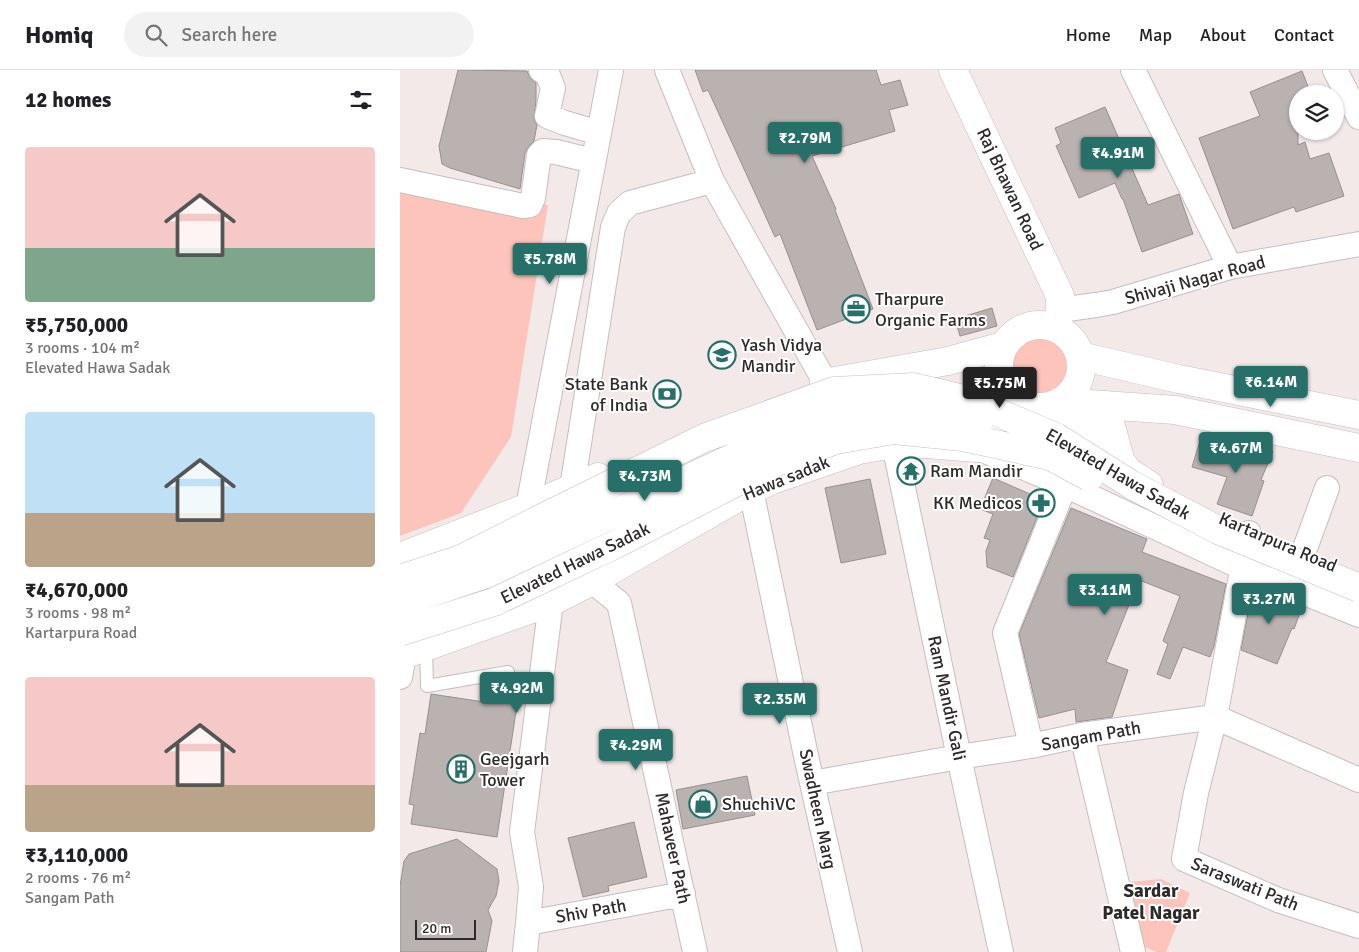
<!DOCTYPE html>
<html lang="en">
<head>
<meta charset="utf-8">
<style>
	body { margin:0; font-family:Signika,sans-serif; background:#f2f2f2; color:#202124; height:100vh; display:flex; flex-direction:column; font-size:19px; white-space:nowrap }
	* { box-sizing:border-box; margin:0 }
	p { font-size:16px; color:#757577 }
	.icon { flex:none; width:28px; height:28px; fill:none; stroke:currentColor; stroke-width:2; stroke-linecap:round; stroke-linejoin:round }
	.map { position:relative; flex:1; overflow:hidden }
	.drawer { display:flex; flex-direction:column; background:#fff; width:400px }
	.drawer>* { flex:none }
	.fabs { position:absolute; left:889px; top:15px; display:grid; gap:10px }
	.fabs a { display:grid; place-items:center; width:55px; height:55px; border-radius:50%; background:#fff; box-shadow:0 1px 4px #0004; font-size:25px }
	.scale { position:absolute; left:15px; bottom:12px; width:61px; box-sizing:border-box; padding-left:5px; border:2px solid #2d2a29; border-top:0; font-size:14px; line-height:18px; white-space:nowrap; color:#2d2a29; -webkit-text-stroke:4px #fff; paint-order:stroke }
	.price { position:absolute; translate:-50% -42px; padding:0 11px; border-radius:5px; background:#27706a; color:#fff; font-size:16px; line-height:32px; filter:drop-shadow(0 1px 2px #0008) }
	.price::after { content:''; position:absolute; left:50%; top:30px; width:15px; height:11px; margin-left:-8px; background:inherit; clip-path:polygon(0 0,100% 0,50% 100%) }
	.price.active { background:#222; color:#fff }
	ul { padding:0; list-style:none }
	li { display:grid; align-content:center; gap:10px; height:265px; padding:0 25px }
	li span { display:grid; place-items:center; height:155px; border-radius:5px; color:#555 }
	li>.icon { margin-inline-start:auto }
	span .icon { width:90px; height:90px; fill:#fffc; stroke-width:1 }
	li b { font-size:21px }
	h2 { display:flex; justify-content:space-between; align-items:center; height:60px; padding:0 25px; font-size:21px }
	header { display:flex; align-items:center; gap:30px; box-sizing:border-box; height:70px; padding:0 25px; background:#fff; border-bottom:1px solid #e0e0e0 }
	header strong { font-size:24px }
	nav { display:flex; gap:28px; margin-inline-start:auto; font-size:18px }
	.search { width:350px; height:45px; background:#f2f2f2; display:flex; align-items:center; gap:12px; box-sizing:border-box; padding:0 18px; border-radius:28px; color:#757577; font-size:19px }
	main { display:flex; flex:1; min-height:0 }
	.map>svg:first-child { display:block }
</style>
</head>
<body>
<header>
<strong>Homiq</strong>
<div class="search"><svg class="icon" aria-label="search" viewBox="0 0 24 24"><circle cx="10" cy="10" r="6"/><path d="M15 15l6 6"/></svg>Search here</div>
<nav><a>Home</a><a>Map</a><a>About</a><a>Contact</a></nav>
</header>
<main>
<section class="drawer">
<h2>12 homes<svg class="icon" aria-label="filters" viewBox="0 0 24 24"><path d="M4 7h16M4 17h16"/><circle cx="9" cy="7" r="2"/><circle cx="15" cy="17" r="2"/></svg></h2>
<ul>
<li><span style="background:linear-gradient(#f6c9c9 65%,#7fa58c 0)"><svg class="icon" aria-label="home" viewBox="0 0 24 24"><path d="M3 11l9-7 9 7M6 9v11h12V9"/></svg></span><div><b>₹5,750,000</b><p>3 rooms · 104 m²</p><p>Elevated Hawa Sadak</p></div></li>
<li><span style="background:linear-gradient(#bfe0f5 65%,#b9a48a 0)"><svg class="icon" aria-label="home" viewBox="0 0 24 24"><path d="M3 11l9-7 9 7M6 9v11h12V9"/></svg></span><div><b>₹4,670,000</b><p>3 rooms · 98 m²</p><p>Kartarpura Road</p></div></li>
<li><span style="background:linear-gradient(#f6c9c9 70%,#b9a48a 0)"><svg class="icon" aria-label="home" viewBox="0 0 24 24"><path d="M3 11l9-7 9 7M6 9v11h12V9"/></svg></span><div><b>₹3,110,000</b><p>2 rooms · 76 m²</p><p>Sangam Path</p></div></li>
</ul>
</section>
<div class="map">
<svg width="959" height="882" viewBox="0 0 959 882">
	<rect width="100%" height="100%" fill="#f2e9e8"/>
	<!-- green -->
	<path fill="#fdc4bc" d="M 0,98 L 148,135 L 111,367 L 61,443 L 0,466 Z
		M607 298a30 30 0 1 1 60 0a30 30 0 1 1-60 0Z
		M 761,809 L 790,823 L 766,882 L 756,882 L 741,875 L 728,812 Z"/>
	<!-- building -->
	<path fill="#bab2b1" stroke="#97908f" d="M 58,0 L 127,1 L 130,8 L 136,13 L 136,30 L 134,49 L 137,55 L 134,71 L 129,76 L 125,83 L 120,119 L 50,98 L 42,94 L 39,76 Z
		M 295,0 L 476,0 L 481,15 L 500,10 L 508,35 L 489,40 L 495,61 L 412,86 L 436,139 L 435,140 L 473,239 L 417,260 L 380,164 L 375,167 L 308,20 L 303,22 Z
		M 902,1 L 911,24 L 898,24 L 898,75 L 905,72 L 910,89 L 929,83 L 944,126 L 896,142 L 894,137 L 833,159 L 799,68 L 860,46 L 850,22 Z
		M 705,37 L 748,135 L 779,124 L 793,164 L 742,182 L 723,129 L 722,129 L 715,113 L 679,128 L 656,76 L 661,73 L 655,58 Z
		M 592,238 L 597,256 L 560,266 L 555,249 Z
		M 799,374 L 873,381 L 861,410 L 864,411 L 852,446 L 817,434 L 827,407 L 792,397 Z
		M 593,408 L 644,430 L 613,507 L 587,497 L 586,481 L 590,470 L 584,468 L 593,444 L 580,439 Z
		M 470,409 L 486,484 L 441,493 L 425,418 Z
		M 671,438 L 747,469 L 742,482 L 826,514 L 814,576 L 810,587 L 783,577 L 770,609 L 757,604 L 768,574 L 763,571 L 780,526 L 739,510 L 706,592 L 728,600 L 712,647 L 676,652 L 675,639 L 639,648 L 619,564 Z
		M 853,517 L 902,537 L 894,559 L 892,558 L 877,594 L 841,580 Z
		M 98,612 L 120,615 L 97,767 L 11,754 L 14,735 L 9,734 L 20,663 L 25,664 L 31,624 L 91,633 L 94,613 Z
		M 347,706 L 355,745 L 283,759 L 276,720 Z
		M 234,752 L 247,807 L 208,816 L 209,821 L 183,827 L 168,768 Z
		M 57,769 L 97,799 L 99,811 L 96,826 L 88,840 L 92,851 L 86,882 L 0,882 L 0,816 L 4,791 L 9,784 Z"/>
	<g fill="none" stroke-linecap="round" stroke-linejoin="round">
		<!-- service casing -->
		<g stroke="#c6bebd" stroke-width="14">
			<path id="service" d="M 26,577 L 27,616 L 108,602"/>
		</g>
		<!-- minor casing -->
		<g stroke="#c6bebd" stroke-width="26">
			<path id="minor" d="M 141,0 L 147,3 L 153,18 L 147,46 L 165,53 L 199,63
				M 267,0 L 312,111 L 425,312
				M 733,0 L 830,197
				M 935,0 L 959,47
				M 0,110 L 123,136 L 130,135 L 133,128 L 139,85 L 143,81 L 156,82 L 193,91
				M 660,240 L 696,235 L 713,232 L 830,197 L 959,174
				M 494,374 L 559,687 L 601,882
				M 578,378 L 665,415 L 843,498 L 959,545
				M 172,418 L 213,157 L 219,143 L 230,133 L 312,111
				M 351,420 L 406,686 L 450,882
				M 128,437 L 211,0
				M 849,463 L 815,647 L 796,723 L 784,789 L 878,830 L 959,856
				M 903,484 L 927,418
				M 192,511 L 219,533 L 295,882
				M 0,607 L 4,585
				M 682,665 L 733,882
				M 631,676 L 605,563 L 665,415 L 680,409
				M 412,713 L 559,687 L 631,676 L 682,665 L 815,647 L 959,710
				M 128,853 L 131,817 L 122,762 L 151,532
				M 125,882 L 128,853 L 283,824"/>
		</g>
		<!-- tertiary casing -->
		<g stroke="#c6bebd" stroke-width="29">
			<path id="tertiary" d="M 553,0 L 660,226 L 660,240 L 656,258
				M 705,335 L 721,392 L 729,402 L 749,415
				M 630,345 L 714,368"/>
		</g>
		<!-- secondary casing -->
		<g stroke="#c6bebd" stroke-width="29">
			<path id="secondary" d="M599 296a41 41 0 1 1 82 0a41 41 0 1 1-82 0Z
				M 680,286 L 779,309 L 959,345
				M 424,313 L 548,291 L 603,276
				M 660,332 L 775,340 L 959,378
				M 0,487 L 128,437 L 198,407
				M 0,586 L 151,532 L 192,511 L 351,420 L 372,410 L 459,380 L 494,374 L 526,374 L 578,378 L 644,337"/>
		</g>
		<!-- service -->
		<use href="#service" stroke="#fff" stroke-width="12"/>
		<!-- minor -->
		<use href="#minor" stroke="#fff" stroke-width="24"/>
		<!-- tertiary -->
		<use href="#tertiary" stroke="#fff" stroke-width="28"/>
		<!-- secondary -->
		<use href="#secondary" stroke="#fff" stroke-width="28"/>
		<!-- secondary-bridge casing -->
		<g stroke="#c6bebd" stroke-width="29" stroke-linecap="butt">
			<path id="secondary-bridge" d="M 0,509 L 61,489 L 140,449 L 304,368 L 434,321 L 514,317 L 568,330 L 656,367 L 732,415 L 818,460 L 959,518
				M 0,533 L 86,504 L 383,364 L 435,345 L 490,338 L 557,345 L 578,354
				M 0,562 L 94,532 L 214,475 L 372,394 L 436,370 L 494,360 L 563,367 L 650,386 L 689,407"/>
		</g>
		<!-- secondary-bridge -->
		<use href="#secondary-bridge" stroke="#fff" stroke-width="28"/>
	</g>
	<!-- icons -->
	<defs>
		<g id="office-ring" transform="scale(1.4375)"><circle r="9.5" fill="#fff" stroke="#27706a" stroke-width="1.5"/><path d="M-6-3h4V-5.5h4V-3h4V5H-6ZM-1-4.5V-3h2v-1.5ZM-6 0V1H6V0Z" fill="#27706a"/></g>
		<g id="school-ring" transform="scale(1.4375)"><circle r="9.5" fill="#fff" stroke="#27706a" stroke-width="1.5"/><path d="M0-5L7-2L0 1L-7-2ZM-4 1L0 2.5L4 1V4Q0 6-4 4Z" fill="#27706a"/></g>
		<g id="bank-ring" transform="scale(1.4375)"><circle r="9.5" fill="#fff" stroke="#27706a" stroke-width="1.5"/><path d="M-6-4H6V4H-6ZM0-2.3a2.3 2.3 0 1 0 0 4.6a2.3 2.3 0 1 0 0-4.6Z" fill="#27706a"/></g>
		<g id="temple-ring" transform="scale(1.4375)"><circle r="9.5" fill="#fff" stroke="#27706a" stroke-width="1.5"/><path d="M0-6L5-2H3V0L6.5 2.5H4V6H1.5V3h-3V6H-4V2.5H-6.5L-3 0V-2H-5Z" fill="#27706a"/></g>
		<g id="pharmacy-ring" transform="scale(1.4375)"><circle r="9.5" fill="#fff" stroke="#27706a" stroke-width="1.5"/><path d="M-2-6h4v4h4v4h-4v4h-4v-4h-4v-4h4Z" fill="#27706a"/></g>
		<g id="building-ring" transform="scale(1.4375)"><circle r="9.5" fill="#fff" stroke="#27706a" stroke-width="1.5"/><path d="M-4-6H4V6H1V3H-1V6H-4ZM-2.5-4.3h1.7v1.8h-1.7ZM.8-4.3h1.7v1.8H.8ZM-2.5-1h1.7V.8h-1.7ZM.8-1h1.7V.8H.8Z" fill="#27706a"/></g>
		<g id="shop-ring" transform="scale(1.4375)"><circle r="9.5" fill="#fff" stroke="#27706a" stroke-width="1.5"/><path d="M-5-2.5h2.3a2.7 3.5 0 0 1 5.4 0H5L5.5 6h-11ZM-1.5-2.5h3a1.5 2.3 0 0 0-3 0Z" fill="#27706a"/></g>
	</defs>
	<g fill-rule="evenodd">
		<use href="#office-ring" x="456" y="239"/>
		<use href="#school-ring" x="322" y="285"/>
		<use href="#bank-ring" x="267" y="324"/>
		<use href="#temple-ring" x="511" y="401"/>
		<use href="#pharmacy-ring" x="641" y="433"/>
		<use href="#building-ring" x="61" y="699"/>
		<use href="#shop-ring" x="303" y="734"/>
	</g>
	<g text-anchor="middle" dominant-baseline="central" stroke-width="4" stroke-linejoin="round" paint-order="stroke">
		<!-- street labels -->
		<g font-size="18" fill="#2d2a29" stroke="#fff">
			<text transform="translate(610 119) rotate(65)">Raj Bhawan Road</text>
			<text transform="translate(795 210) rotate(-15)">Shivaji Nagar Road</text>
			<text transform="translate(718 404) rotate(30)">Elevated Hawa Sadak</text>
			<text transform="translate(386 408) rotate(-22)">Hawa sadak</text>
			<text transform="translate(878 472) rotate(23)">Kartarpura Road</text>
			<text transform="translate(175 493) rotate(-26)">Elevated Hawa Sadak</text>
			<text transform="translate(547 628) rotate(78)">Ram Mandir Gali</text>
			<text transform="translate(691 666) rotate(-10)">Sangam Path</text>
			<text transform="translate(418 739) rotate(78)">Swadheen Marg</text>
			<text transform="translate(273 778) rotate(78)">Mahaveer Path</text>
			<text transform="translate(845 814) rotate(22)">Saraswati Path</text>
			<text transform="translate(191 841) rotate(-10)">Shiv Path</text>
		</g>
		<!-- poi labels -->
		<g font-size="18" fill="#2d2a29" stroke="#fff" text-anchor="start">
			<text x="475" y="229">Tharpure<tspan x="475" dy="21">Organic Farms</tspan></text>
			<text x="341" y="275">Yash Vidya<tspan x="341" dy="21">Mandir</tspan></text>
			<text x="248" y="314" text-anchor="end">State Bank<tspan x="248" dy="21">of India</tspan></text>
			<text x="530" y="401">Ram Mandir</text>
			<text x="622" y="433" text-anchor="end">KK Medicos</text>
			<text x="80" y="689">Geejgarh<tspan x="80" dy="21">Tower</tspan></text>
			<text x="322" y="734">ShuchiVC</text>
		</g>
		<!-- neighbourhood labels -->
		<g font-size="19" font-weight="bold" fill="#2d2a29" stroke="#fff">
			<text x="751" y="821">Sardar<tspan x="751" dy="22">Patel Nagar</tspan></text>
		</g>
	</g>
</svg>
<div class="fabs">
<a><svg class="icon" aria-label="layers" viewBox="0 0 24 24"><path d="M12 4l9 5-9 5-9-5zM3 14l9 5 9-5"/></svg></a>
</div>
<div class="scale">20 m</div>
<b class="price" style="left:405px;top:94px">₹2.79M</b>
<b class="price" style="left:718px;top:109px">₹4.91M</b>
<b class="price" style="left:150px;top:215px">₹5.78M</b>
<b class="price" style="left:871px;top:338px">₹6.14M</b>
<b class="price active" style="left:600px;top:339px">₹5.75M</b>
<b class="price" style="left:836px;top:404px">₹4.67M</b>
<b class="price" style="left:245px;top:432px">₹4.73M</b>
<b class="price" style="left:705px;top:546px">₹3.11M</b>
<b class="price" style="left:869px;top:555px">₹3.27M</b>
<b class="price" style="left:117px;top:644px">₹4.92M</b>
<b class="price" style="left:380px;top:655px">₹2.35M</b>
<b class="price" style="left:236px;top:701px">₹4.29M</b>
</div>
</main>
</body>
</html>
